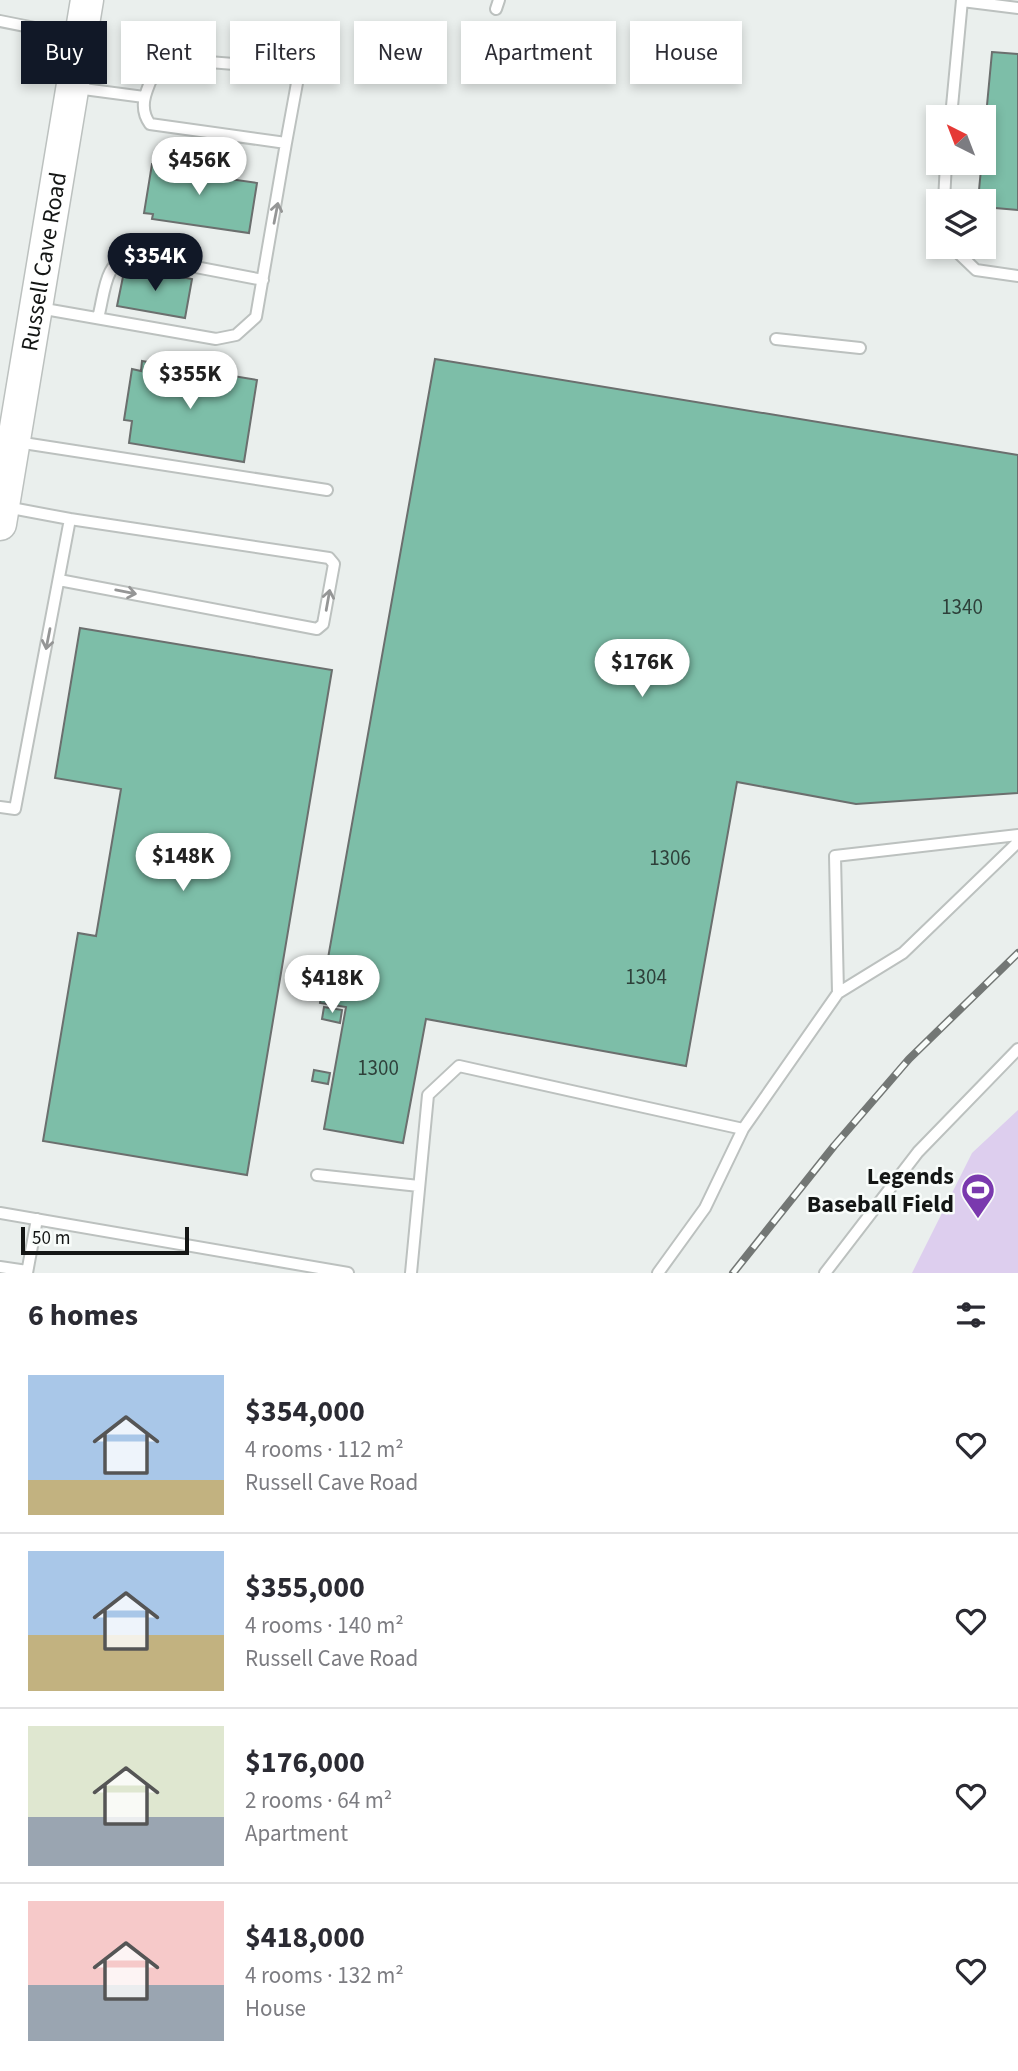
<!DOCTYPE html>
<html lang="en">
<head>
<meta charset="utf-8">
<style>
	body { margin:0; font-family:"Source Sans 3",sans-serif; background:#f2f2f3; color:#2b2b33; height:100vh; display:flex; flex-direction:column; font-size:26px; white-space:nowrap }
	* { box-sizing:border-box; margin:0 }
	p { font-size:23px; color:#7c7c81 }
	.icon { flex:none; width:38px; height:38px; fill:none; stroke:currentColor; stroke-width:2; stroke-linecap:round; stroke-linejoin:round }
	.map { position:relative; height:1273px; overflow:hidden }
	.panel { display:flex; flex-direction:column; background:#fff; flex:1 }
	.panel>* { flex:none }
	.guide { position:absolute; left:21px; top:21px; width:976px; height:63px; display:flex; gap:14px }
	.needle { width:46px; rotate:318deg }
	.buttons { position:absolute; left:926px; top:105px; display:grid; gap:14px }
	.buttons a { display:grid; place-items:center; width:70px; height:70px; border-radius:0px; background:#fff; box-shadow:0 4px 10px #0003; font-size:35px }
	.scale { position:absolute; left:21px; bottom:18px; width:168px; box-sizing:border-box; padding-left:7px; border:4px solid #141615; border-top:0; font-size:19px; line-height:24px; white-space:nowrap; color:#141615; -webkit-text-stroke:5px #f8fcfa; paint-order:stroke }
	.price { position:absolute; translate:-50% -60px; padding:0 16px; border-radius:24px; background:#fff; color:#222; font-size:23px; line-height:46px; filter:drop-shadow(0 2px 4px #0008) }
	.price::after { content:''; position:absolute; left:50%; top:42px; width:21px; height:16px; margin-left:-10px; background:inherit; clip-path:polygon(0 0,100% 0,50% 100%) }
	.price.current { background:#111827; color:#fff }
	ul { padding:0; list-style:none }
	li { display:flex; align-items:center; gap:21px; height:175px; padding:0 28px }
	li+li { border-top:2px solid #e1e1e2 }
	li span { display:grid; place-items:center; flex:none; width:196px; height:140px; border-radius:0px; color:#555 }
	li>.icon { margin-inline-start:auto }
	span .icon { width:84px; height:84px; fill:#fffc; stroke-width:1 }
	li b { font-size:30px }
	h2 { display:flex; justify-content:space-between; align-items:center; height:84px; padding:0 28px; font-size:30px }
	.tag { padding:0 24px; border-radius:0px; background:#fff; box-shadow:0 4px 10px #0003; font-size:24px; line-height:63px }
	.tag.current { background:#111827; color:#fff }
	.map>svg:first-child { display:block }
</style>
</head>
<body>
<div class="map">
<svg width="1018" height="1273" viewBox="0 0 1018 1273">
	<rect width="100%" height="100%" fill="#eaefed"/>
	<!-- green -->
	<path fill="#ddceee" d="M 1018,1110 L 1018,1273 L 912,1273 L 972,1153 Z"/>
	<!-- building -->
	<path fill="#7dbea8" stroke="#6b6f6e" stroke-width="2" d="M 992,52 L 1018,54 L 1018,210 L 984,207 L 984,201 L 978,201 Z
		M 477,61 L 507,66 L 504,82 L 474,77 Z
		M 162,156 L 196,161 L 194,174 L 257,183 L 249,233 L 152,219 L 153,214 L 144,213 L 152,164 L 161,165 Z
		M 125,267 L 192,279 L 185,318 L 117,306 Z
		M 435,359 L 1018,455 L 1018,793 L 856,804 L 737,782 L 686,1066 L 426,1019 L 403,1143 L 324,1129 L 346,1007 L 320,1003 Z
		M 142,361 L 257,380 L 244,462 L 129,443 L 132,421 L 124,420 L 132,369 L 141,371 Z
		M 80,628 L 332,670 L 247,1175 L 43,1141 L 78,933 L 96,936 L 121,789 L 55,778 Z
		M 324,1007 L 342,1010 L 340,1023 L 322,1019 Z
		M 314,1070 L 330,1073 L 328,1084 L 312,1081 Z"/>
	<g fill="none" stroke-linecap="round" stroke-linejoin="round">
		<!-- lane casing -->
		<g stroke="#bcc1bf" stroke-width="14">
			<path id="lane" d="M 962,1 L 1018,8
				M 496,9 L 499,0
				M 0,21 L 80,37
				M 171,59 L 273,67 L 289,72 L 297,83 L 286,143 L 150,124 C 136,105 149,86 157,66 Z
				M 76,88 L 144,97
				M 951,117 L 962,0
				M 944,201 L 946,163
				M 952,247 L 976,270 L 1018,276
				M 39,308 L 216,339 L 236,335 L 256,317 L 286,143
				M 98,318 C 105,292 104,260 133,255 L 263,280
				M 776,339 L 860,348
				M 17,442 L 327,490
				M 59,580 L 317,629 L 323,624 L 334,564 L 329,558 L 70,519
				M 0,807 L 15,809 L 70,519 L 6,507
				M 838,993 L 835,856 L 1018,835
				M 317,1175 L 419,1186
				M 0,1213 L 348,1273
				M 0,1267 L 27,1271
				M 27,1273 L 37,1219
				M 411,1273 L 428,1095 L 459,1066 L 743,1129
				M 658,1273 L 705,1208 L 743,1129 L 838,993 L 903,953 L 1018,842
				M 825,1273 L 918,1152 L 1018,1049"/>
		</g>
		<!-- secondary casing -->
		<g stroke="#bcc1bf" stroke-width="35">
			<g id="secondary">
				<path id="s1" d="M 0,524 L 87,0"/>
			</g>
		</g>
		<!-- lane -->
		<use href="#lane" stroke="#fff" stroke-width="10"/>
		<!-- secondary -->
		<use href="#secondary" stroke="#fff" stroke-width="32"/>
		<!-- rail casing -->
		<g stroke="#737775" stroke-width="8">
			<path id="rail" d="M 733,1273 L 834,1146 L 909,1059 L 1018,953"/>
		</g>
		<!-- rail -->
		<use href="#rail" stroke="#f8fcfa" stroke-width="5" stroke-dasharray="16" stroke-linecap="butt"/>
	</g>
	<!-- one-way arrows -->
	<defs><path id="oneway-shaft" d="M-6 0H5M1.5-3L5.5 0L1.5 3" fill="none" stroke-width="1.6" stroke-linecap="round" stroke-linejoin="round" transform="scale(1.75)"/></defs>
	<g stroke="#959696">
		<use href="#oneway-shaft" transform="translate(276 213) rotate(-79)"/>
		<use href="#oneway-shaft" transform="translate(126 592) rotate(11)"/>
		<use href="#oneway-shaft" transform="translate(328 600) rotate(-80)"/>
		<use href="#oneway-shaft" transform="translate(48 639) rotate(101)"/>
	</g>
	<!-- icons -->
	<defs>
		<g id="stadium-pin" transform="scale(1.75)"><path d="M0 17L-7.5 6A9.5 9.5 0 1 1 7.5 6Z" fill="#7a39ae" stroke="#f8fcfa"/><path d="M0-5a6.5 5 0 1 0 0 10a6.5 5 0 1 0 0-10ZM-3.5-1.8h7v3.6h-7Z" fill="#fff"/></g>
	</defs>
	<g fill-rule="evenodd">
		<use href="#stadium-pin" x="978" y="1190"/>
	</g>
	<g text-anchor="middle" dominant-baseline="central" stroke-width="5" stroke-linejoin="round" paint-order="stroke">
		<!-- number labels -->
		<g font-size="21" fill="#2e403a">
			<text x="962" y="607">1340</text>
			<text x="670" y="858">1306</text>
			<text x="646" y="977">1304</text>
			<text x="378" y="1068">1300</text>
		</g>
		<!-- street labels -->
		<g font-size="24" fill="#141615" stroke="#f8fcfa">
			<text stroke="none"><textPath href="#s1" startOffset="266">Russell Cave Road</textPath></text>
		</g>
		<!-- poi labels -->
		<g font-size="24" font-weight="bold" fill="#141615" stroke="#f8fcfa" text-anchor="end">
			<text x="954" y="1176">Legends<tspan x="954" dy="28">Baseball Field</tspan></text>
		</g>
	</g>
</svg>
<div class="buttons">
<a><svg class="needle" viewBox="-14 -14 28 28"><path d="M0-13l5 13h-10z" fill="#e53935"/><path d="M0 13l5-13h-10z" fill="#7c7c81"/></svg></a>
<a><svg class="icon" aria-label="layers" viewBox="0 0 24 24"><path d="M12 4l9 5-9 5-9-5zM3 14l9 5 9-5"/></svg></a>
</div>
<div class="scale">50 m</div>
<b class="price" style="left:199px;top:197px">$456K</b>
<b class="price current" style="left:155px;top:293px">$354K</b>
<b class="price" style="left:190px;top:411px">$355K</b>
<b class="price" style="left:642px;top:699px">$176K</b>
<b class="price" style="left:183px;top:893px">$148K</b>
<b class="price" style="left:332px;top:1015px">$418K</b>
<div class="guide">
<a class="tag current">Buy</a>
<a class="tag">Rent</a>
<a class="tag">Filters</a>
<a class="tag">New</a>
<a class="tag">Apartment</a>
<a class="tag">House</a>
</div>
</div>
<section class="panel">
<h2>6 homes<svg class="icon" aria-label="filters" viewBox="0 0 24 24"><path d="M4 7h16M4 17h16"/><circle cx="9" cy="7" r="2"/><circle cx="15" cy="17" r="2"/></svg></h2>
<ul>
<li><span style="background:linear-gradient(#a9c7e8 75%,#c2b280 0)"><svg class="icon" aria-label="home" viewBox="0 0 24 24"><path d="M3 11l9-7 9 7M6 9v11h12V9"/></svg></span><div><b>$354,000</b><p>4 rooms · 112 m²</p><p>Russell Cave Road</p></div><svg class="icon" aria-label="heart" viewBox="0 0 24 24"><path d="M12 20l-8-8c-3-5 5-10 8-4 3-6 11-1 8 4z"/></svg></li>
<li><span style="background:linear-gradient(#a9c7e8 60%,#c2b280 0)"><svg class="icon" aria-label="home" viewBox="0 0 24 24"><path d="M3 11l9-7 9 7M6 9v11h12V9"/></svg></span><div><b>$355,000</b><p>4 rooms · 140 m²</p><p>Russell Cave Road</p></div><svg class="icon" aria-label="heart" viewBox="0 0 24 24"><path d="M12 20l-8-8c-3-5 5-10 8-4 3-6 11-1 8 4z"/></svg></li>
<li><span style="background:linear-gradient(#dfe7d0 65%,#9aa5b1 0)"><svg class="icon" aria-label="home" viewBox="0 0 24 24"><path d="M3 11l9-7 9 7M6 9v11h12V9"/></svg></span><div><b>$176,000</b><p>2 rooms · 64 m²</p><p>Apartment</p></div><svg class="icon" aria-label="heart" viewBox="0 0 24 24"><path d="M12 20l-8-8c-3-5 5-10 8-4 3-6 11-1 8 4z"/></svg></li>
<li><span style="background:linear-gradient(#f6c9c9 60%,#9aa5b1 0)"><svg class="icon" aria-label="home" viewBox="0 0 24 24"><path d="M3 11l9-7 9 7M6 9v11h12V9"/></svg></span><div><b>$418,000</b><p>4 rooms · 132 m²</p><p>House</p></div><svg class="icon" aria-label="heart" viewBox="0 0 24 24"><path d="M12 20l-8-8c-3-5 5-10 8-4 3-6 11-1 8 4z"/></svg></li>
</ul>
</section>
</body>
</html>
